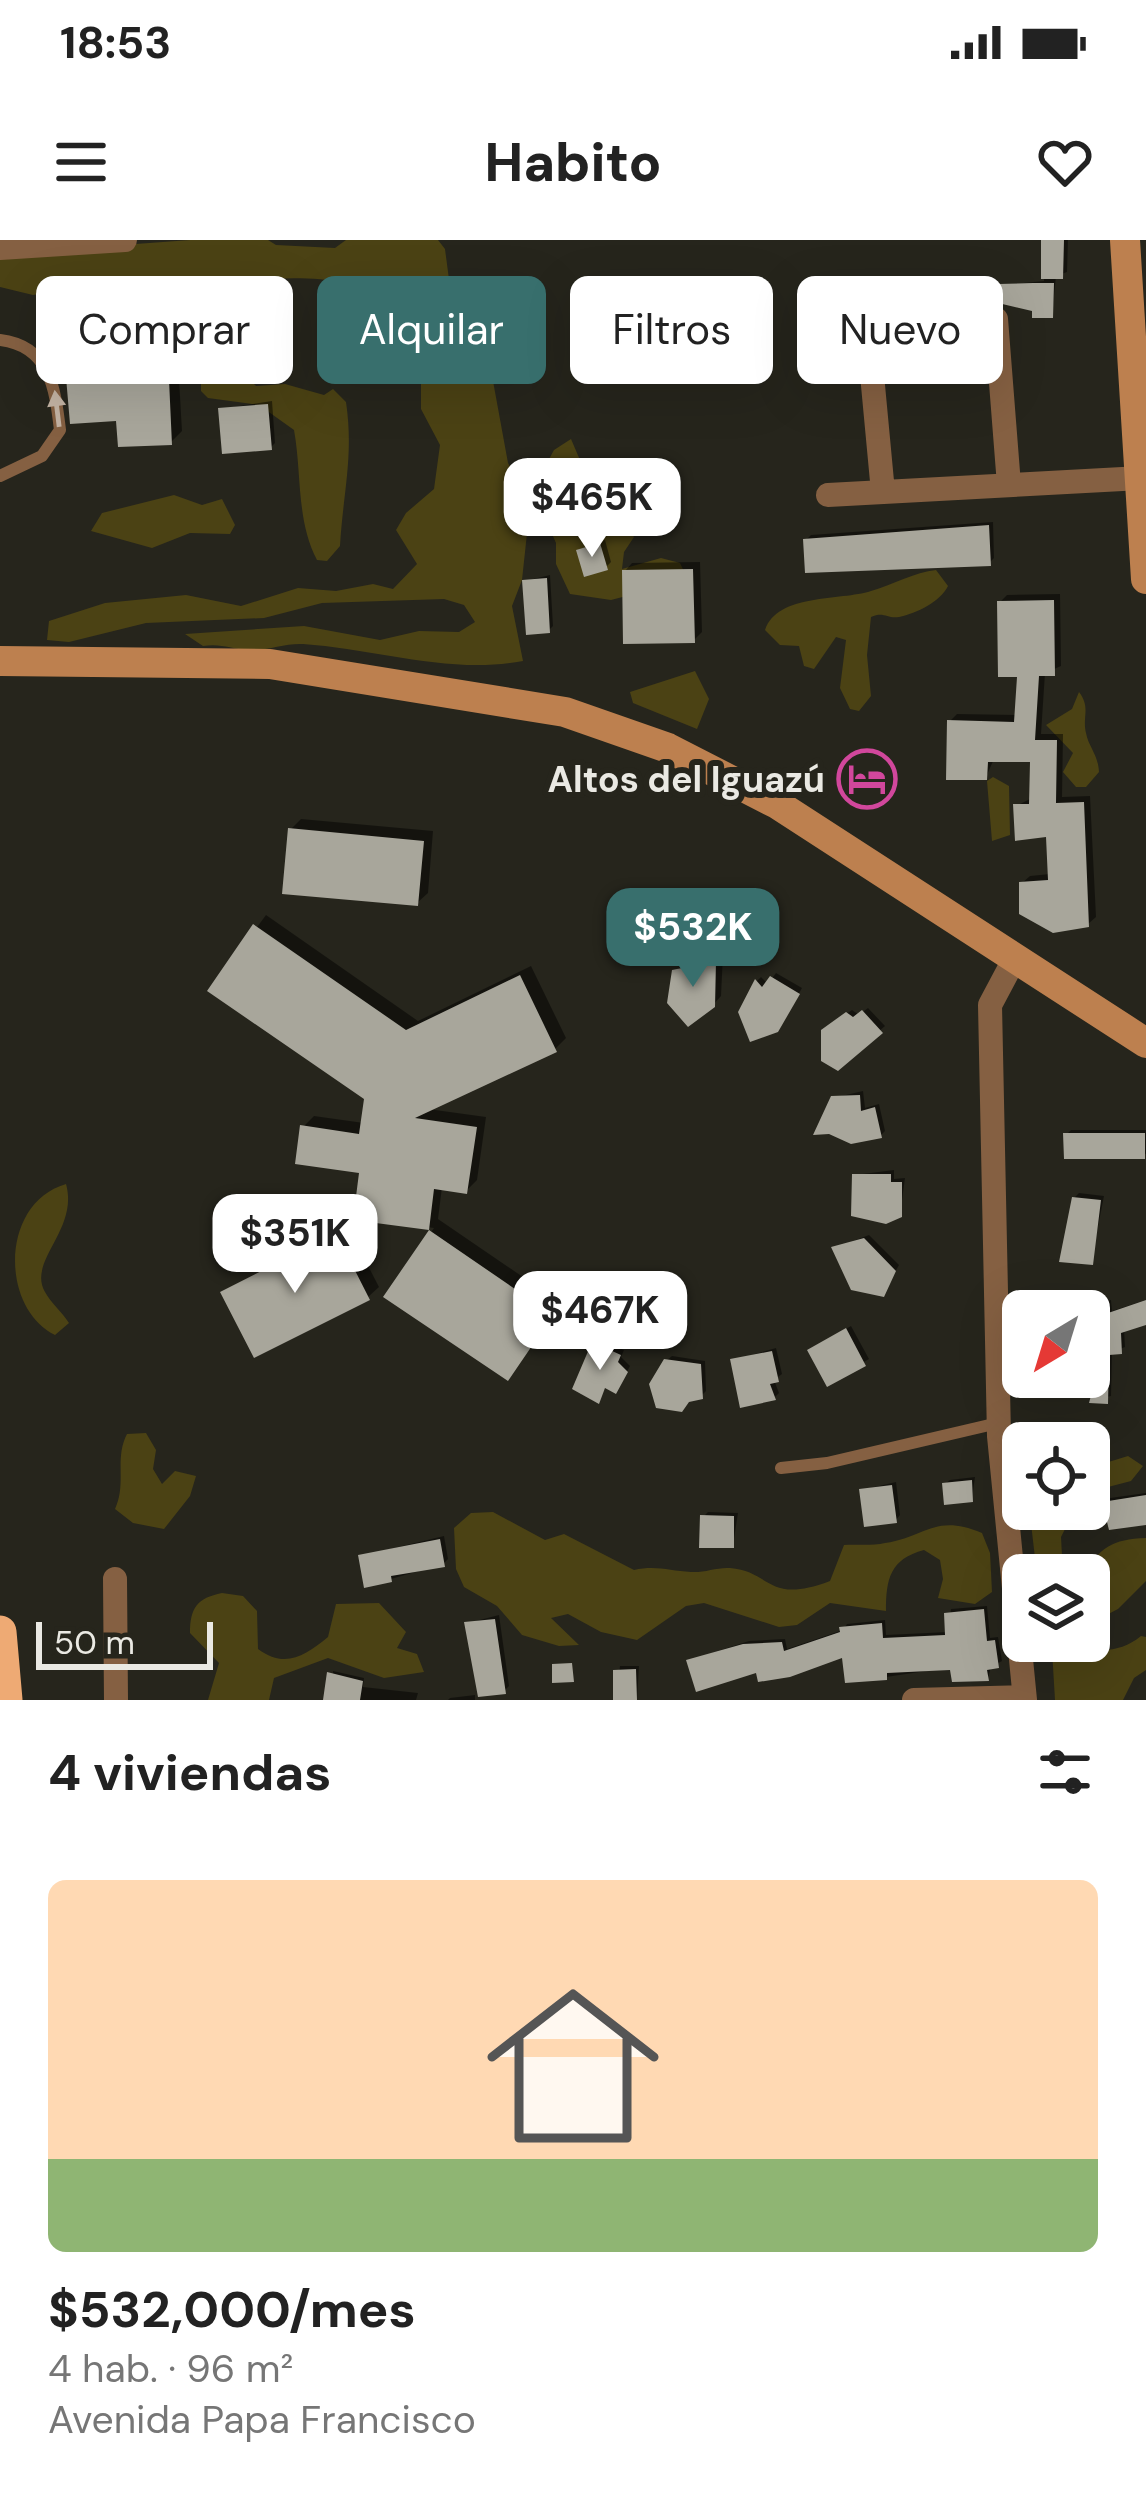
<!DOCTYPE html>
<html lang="es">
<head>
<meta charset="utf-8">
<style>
	body { margin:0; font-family:"DM Sans",sans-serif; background:#f6f6f6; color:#222; height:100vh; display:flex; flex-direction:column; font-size:45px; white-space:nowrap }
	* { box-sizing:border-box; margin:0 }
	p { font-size:39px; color:#767676 }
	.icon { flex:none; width:66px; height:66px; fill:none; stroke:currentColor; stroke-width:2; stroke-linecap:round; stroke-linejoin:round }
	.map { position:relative; height:1460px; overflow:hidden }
	.side { display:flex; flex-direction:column; background:#fff; flex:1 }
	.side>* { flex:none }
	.top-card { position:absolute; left:36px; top:36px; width:1074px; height:108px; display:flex; gap:24px }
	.needle { width:78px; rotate:218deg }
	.controls { position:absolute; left:1002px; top:1050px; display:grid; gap:24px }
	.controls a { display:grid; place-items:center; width:108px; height:108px; border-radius:18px; background:#fff; box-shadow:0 12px 48px #0002; font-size:60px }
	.scale { position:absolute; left:36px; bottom:30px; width:177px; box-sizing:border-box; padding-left:12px; border:6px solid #eae9e3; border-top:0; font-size:33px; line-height:42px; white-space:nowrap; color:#eae9e3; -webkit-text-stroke:9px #26251c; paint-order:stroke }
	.price { position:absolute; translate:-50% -102px; padding:0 27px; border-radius:24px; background:#fff; color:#222; font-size:39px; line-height:78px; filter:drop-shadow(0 3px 6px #0008) }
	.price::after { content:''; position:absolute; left:50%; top:72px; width:36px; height:27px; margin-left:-18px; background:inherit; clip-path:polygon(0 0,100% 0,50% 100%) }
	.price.active { background:#386f6d; color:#fff }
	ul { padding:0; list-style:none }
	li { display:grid; align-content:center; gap:24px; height:636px; padding:0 48px }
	li span { display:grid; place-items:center; height:372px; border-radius:18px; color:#555 }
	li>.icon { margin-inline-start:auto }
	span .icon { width:216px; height:216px; fill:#fffc; stroke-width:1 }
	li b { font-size:51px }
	h2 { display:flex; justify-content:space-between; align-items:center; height:144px; padding:0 48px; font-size:51px }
	.pill { padding:0 42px; border-radius:18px; background:#fff; box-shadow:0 12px 48px #0002; font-size:42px; line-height:108px }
	.pill.active { background:#386f6d; color:#fff }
	.status { display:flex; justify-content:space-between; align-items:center; height:84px; padding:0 60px; background:#fff; direction:ltr }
	.status svg { height:33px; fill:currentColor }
	header { display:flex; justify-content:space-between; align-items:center; height:156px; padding:0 48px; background:#fff; font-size:54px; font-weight:800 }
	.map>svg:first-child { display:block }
</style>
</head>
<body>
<div class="status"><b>18:53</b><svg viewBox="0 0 49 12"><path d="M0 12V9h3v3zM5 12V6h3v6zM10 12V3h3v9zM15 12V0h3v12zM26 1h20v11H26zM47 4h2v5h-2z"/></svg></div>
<header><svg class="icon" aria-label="menu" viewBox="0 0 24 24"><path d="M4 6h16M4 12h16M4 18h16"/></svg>Habito<svg class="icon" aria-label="heart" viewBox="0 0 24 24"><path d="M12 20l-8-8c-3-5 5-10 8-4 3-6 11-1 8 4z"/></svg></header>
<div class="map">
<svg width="1146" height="1460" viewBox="0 0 1146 1460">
	<rect width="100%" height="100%" fill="#26251c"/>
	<!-- green -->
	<path fill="#4b4214" d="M 190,0 L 268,0 L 276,5 L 335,8 L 346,0 L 438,0 L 445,9 L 450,47 L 493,141 L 508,223 L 518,240 L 536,243 L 554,210 L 571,199 L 586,234 L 583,274 L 620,279 L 634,297 L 624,312 L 622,329 L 661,318 L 680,323 L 688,340 L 611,360 L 570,354 L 556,324 L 556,303 L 548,285 L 528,284 L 522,340 L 512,366 L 523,421 C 450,435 377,409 303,404 C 285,403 267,411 248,410 C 231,409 221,403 203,406 L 185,394 L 304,386 L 380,400 L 419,391 L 459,392 L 475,382 L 464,365 L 444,359 L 322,363 L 264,378 L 146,383 L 69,402 L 47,400 L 49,381 L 105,363 L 186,355 L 241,366 L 298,348 L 336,351 L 373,344 L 393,349 L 417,324 L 396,290 L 406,273 L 434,249 L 440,205 L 421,169 L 421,108 L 382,96 L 377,76 L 382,57 C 340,26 211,37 168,63 L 151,50 L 131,46 L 117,58 L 125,75 L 117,92 L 100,83 L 90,45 L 33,55 L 0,47 L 0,14 Z
		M 220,111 L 256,146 L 285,144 L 324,155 L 333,149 L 346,162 C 354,216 343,253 340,306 L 327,321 L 317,320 C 296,280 302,234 294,190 L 259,165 L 208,158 L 201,151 L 201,118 Z
		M 174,255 L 202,265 L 222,259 L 235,285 L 230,294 L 190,293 L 152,308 L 91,291 L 102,273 Z
		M 936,330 L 948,346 C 940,362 917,373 899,377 C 887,379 884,371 871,377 L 867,415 L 871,456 L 859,471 L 850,469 L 840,448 L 846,400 L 836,397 L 814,429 L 804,426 L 799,406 L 780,405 L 765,390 C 778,353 840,361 871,351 C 892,345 915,332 936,330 Z
		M 695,431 L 709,459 L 697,489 L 633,463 L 630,452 Z
		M 1079,452 C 1091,468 1082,476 1086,493 C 1089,508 1098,514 1099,532 L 1086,547 L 1076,547 L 1063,532 L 1073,513 L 1046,485 L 1072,469 Z
		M 993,537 L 1009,546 L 1010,595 L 992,601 L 987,541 Z
		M 66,944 C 79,990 27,1021 45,1052 C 51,1063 62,1072 69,1083 L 55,1095 C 0,1068 0,963 66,944 Z
		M 146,1193 L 156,1210 L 153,1229 L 162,1244 L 175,1231 L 196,1236 L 190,1256 L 164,1289 L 133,1283 L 115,1269 C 127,1243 114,1219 127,1194 Z
		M 1128,1216 L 1143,1226 L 1131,1241 L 1089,1252 L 1089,1228 Z
		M 1035,1269 L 1075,1269 L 1061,1297 L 1063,1335 L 1037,1335 L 1030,1275 Z
		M 493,1272 L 545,1300 L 564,1294 L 634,1330 C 656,1325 670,1331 691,1332 C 704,1333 717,1327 730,1328 C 771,1331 767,1365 830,1341 L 844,1305 C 857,1304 872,1306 885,1303 C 926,1297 935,1273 982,1293 L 990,1313 L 992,1352 L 975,1364 L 938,1358 L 943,1339 L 940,1320 L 924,1310 C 890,1319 886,1339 886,1371 L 830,1363 L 797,1385 L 779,1387 L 704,1363 L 686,1366 L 637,1400 L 601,1392 L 568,1374 L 551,1378 L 579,1405 L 559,1406 L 522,1395 L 497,1366 L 464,1347 L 456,1329 L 454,1288 L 471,1273 Z
		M 1146,1298 L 1146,1341 L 1118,1369 L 1089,1384 L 1089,1335 L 1082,1335 C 1100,1308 1112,1299 1146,1298 Z
		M 222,1353 L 243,1356 L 257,1371 L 258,1409 C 285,1429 305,1416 328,1397 L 336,1364 L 379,1363 L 406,1392 L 397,1408 L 417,1414 L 424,1432 L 384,1438 L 328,1418 L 274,1438 L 269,1460 L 208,1460 L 219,1423 L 190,1393 C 190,1368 197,1358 222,1353 Z
		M 1141,1396 L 1146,1397 L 1146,1430 L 1134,1438 L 1123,1460 L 1055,1460 L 1052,1410 L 1069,1402 C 1094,1413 1119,1414 1141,1396 Z"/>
	<!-- shadow -->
	<path fill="#0007" d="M 1044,0 L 1068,0 L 1067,32 L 1056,36 L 1052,75 L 1002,45 L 1044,41 Z
		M 176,87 L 182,191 L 171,202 L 119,178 L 69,138 L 79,128 L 122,126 L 121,99 L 131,89 Z
		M 272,161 L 275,203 L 271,207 L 221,169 Z
		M 993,282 L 994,318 L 989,323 L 806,300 L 811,295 Z
		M 605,300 L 611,322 L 606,327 L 579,311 Z
		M 700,322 L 702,392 L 694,400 L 625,331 L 632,323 Z
		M 550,335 L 553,386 L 549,390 L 525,341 Z
		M 1060,354 L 1061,426 L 1045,433 L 1041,494 L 1063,494 L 1062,557 L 1090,556 L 1096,677 L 1088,684 L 1022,643 L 1030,636 L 1050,634 L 1049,594 L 1016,566 L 1032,558 L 1033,519 L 994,519 L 986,537 L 950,481 L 957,474 L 1018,475 L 1020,434 L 1000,362 L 1007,355 Z
		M 301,579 L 433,591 L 428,653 L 417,663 L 290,590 Z
		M 266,675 L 418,781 L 531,726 L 566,798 L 555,809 L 428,869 L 486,877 L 477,940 L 466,951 L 442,947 L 438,979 L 561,1063 L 508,1137 L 387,1056 L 434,988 L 356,977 L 363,931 L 303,887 L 314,876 L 364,883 L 367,858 L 211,750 Z
		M 695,713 L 723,714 L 721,756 L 713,765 L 675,732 Z
		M 776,733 L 802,748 L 782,784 L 741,773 L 757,741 L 761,737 L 768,744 Z
		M 868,768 L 885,786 L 837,827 L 829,786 L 852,770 L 859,775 Z
		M 863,851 L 865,868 L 879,864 L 885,891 L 880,896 L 829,891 L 833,858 Z
		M 1071,890 L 1146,890 L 1146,914 L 1066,895 Z
		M 894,930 L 894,939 L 905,938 L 900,975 L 855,935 Z
		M 1079,953 L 1104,956 L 1091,1022 L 1074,958 Z
		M 347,985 L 379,1047 L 368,1057 L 224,1053 Z
		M 869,995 L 899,1025 L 883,1054 L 835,1008 Z
		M 1111,1060 L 1112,1071 L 1146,1060 L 1146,1082 L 1124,1089 L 1125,1107 L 1112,1112 L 1111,1156 L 1092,1160 L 1093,1081 L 1089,1071 L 1068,1068 Z
		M 851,1086 L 869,1119 L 828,1143 L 815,1106 Z
		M 599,1100 L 624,1110 L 621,1117 L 630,1126 L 620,1145 L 607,1145 L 598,1160 L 594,1104 Z
		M 776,1108 L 782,1134 L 774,1140 L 779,1153 L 775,1157 L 734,1120 Z
		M 672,1116 L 705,1121 L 706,1151 L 701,1156 L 666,1121 Z
		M 975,1237 L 972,1259 L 945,1244 L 950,1240 Z
		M 896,1242 L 900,1275 L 896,1280 L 862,1250 Z
		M 1146,1253 L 1146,1282 L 1106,1263 L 1110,1258 Z
		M 708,1272 L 738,1273 L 733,1305 L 703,1277 Z
		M 444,1296 L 448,1319 L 443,1324 L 391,1339 L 361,1316 Z
		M 987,1366 L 990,1398 L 998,1397 L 1002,1421 L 991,1427 L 988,1438 L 953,1427 L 886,1437 L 845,1414 L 758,1430 L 690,1420 L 749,1401 L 785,1399 L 787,1409 L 843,1390 L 847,1384 L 885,1380 L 886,1395 L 948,1392 L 951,1369 Z
		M 499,1375 L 509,1446 L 504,1451 L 468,1383 Z
		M 620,1426 L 639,1426 L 637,1460 L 616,1460 Z
		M 333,1431 L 364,1438 L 363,1447 L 418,1453 L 416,1460 L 334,1460 Z
		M 475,1455 L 475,1460 L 448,1460 L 450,1458 Z"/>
	<!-- building -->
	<path fill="#a8a69b" d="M 1041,0 L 1064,0 L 1063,39 L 1041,39 Z
		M 1033,43 L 1054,43 L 1053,78 L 1032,78 L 1032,71 L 998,63 L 999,44 Z
		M 167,96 L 172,205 L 118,207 L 116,181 L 70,184 L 66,137 L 119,135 L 117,98 Z
		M 268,164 L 272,210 L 222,214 L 218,168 Z
		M 989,285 L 991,326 L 805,333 L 803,299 Z
		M 600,303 L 608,330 L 584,337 L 576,310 Z
		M 693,329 L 695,403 L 623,404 L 622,330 Z
		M 547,338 L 550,393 L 526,395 L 522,340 Z
		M 1054,360 L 1055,436 L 1039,436 L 1035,500 L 1057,500 L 1056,563 L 1084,562 L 1089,687 L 1053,693 L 1019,674 L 1019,642 L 1048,640 L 1046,597 L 1015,601 L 1013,564 L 1029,564 L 1030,522 L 988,522 L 987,540 L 946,540 L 947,480 L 1014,482 L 1017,437 L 998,437 L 997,361 Z
		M 288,588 L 424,601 L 418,666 L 282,654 Z
		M 253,684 L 406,790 L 520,735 L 557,812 L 415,878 L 477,887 L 467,954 L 434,949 L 429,990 L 353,980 L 359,933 L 295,924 L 300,885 L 359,894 L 364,859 L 207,751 Z
		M 684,719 L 716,721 L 715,767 L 688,787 L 667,763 L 672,730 L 682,728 Z
		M 770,736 L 800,754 L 778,792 L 750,802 L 738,772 L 755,739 L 762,747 Z
		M 862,770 L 883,793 L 838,831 L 821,821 L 821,790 L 846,772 L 853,777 Z
		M 860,855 L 861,871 L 875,867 L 882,898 L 851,904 L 829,894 L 813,895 L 831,856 Z
		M 1063,893 L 1145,893 L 1145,919 L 1064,919 Z
		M 852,934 L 891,934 L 891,942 L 902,942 L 902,977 L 886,984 L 851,976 Z
		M 1072,957 L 1101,960 L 1093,1025 L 1059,1022 Z
		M 429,990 L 553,1075 L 508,1141 L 383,1057 Z
		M 336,993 L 370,1060 L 254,1118 L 220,1052 Z
		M 864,998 L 896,1031 L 884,1057 L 851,1050 L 831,1007 Z
		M 1146,1060 L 1146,1085 L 1121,1093 L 1122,1114 L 1109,1115 L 1108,1164 L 1089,1163 L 1094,1144 L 1089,1065 L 1107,1063 L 1108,1073 Z
		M 846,1088 L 866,1126 L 827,1147 L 807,1110 Z
		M 592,1102 L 621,1115 L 618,1122 L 628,1132 L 616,1154 L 605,1148 L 599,1164 L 572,1149 Z
		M 772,1111 L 779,1142 L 770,1144 L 776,1160 L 740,1168 L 730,1119 Z
		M 664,1119 L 701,1124 L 703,1159 L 689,1162 L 682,1172 L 656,1168 L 649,1144 Z
		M 972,1240 L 973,1262 L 944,1265 L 942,1243 Z
		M 892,1245 L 897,1283 L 864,1287 L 859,1249 Z
		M 1146,1255 L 1146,1285 L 1109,1290 L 1102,1262 Z
		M 700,1275 L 734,1276 L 734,1308 L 699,1308 Z
		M 440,1299 L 445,1327 L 391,1336 L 392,1342 L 364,1348 L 358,1315 Z
		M 984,1369 L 987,1401 L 995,1400 L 999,1428 L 987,1430 L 989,1441 L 952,1442 L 950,1430 L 887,1433 L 887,1440 L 845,1443 L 842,1418 L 790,1437 L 758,1442 L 756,1433 L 696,1452 L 686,1420 L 743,1404 L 782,1402 L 784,1411 L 840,1392 L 839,1387 L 882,1383 L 883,1398 L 945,1395 L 944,1373 Z
		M 495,1379 L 506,1454 L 478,1457 L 464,1382 Z
		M 572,1423 L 574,1442 L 552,1443 L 552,1424 Z
		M 636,1429 L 637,1460 L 613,1460 L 613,1430 Z
		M 327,1432 L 363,1441 L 360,1460 L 323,1460 Z"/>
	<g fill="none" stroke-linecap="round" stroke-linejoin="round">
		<!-- service -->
		<path stroke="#856042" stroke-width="12" d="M 0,100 C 50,106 55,148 60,190 L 42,216 L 0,236
			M 781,1228 L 827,1223 L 998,1183"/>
		<!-- minor -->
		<path stroke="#856042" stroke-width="24" d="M 0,8 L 125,0
			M 996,79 L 1009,245
			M 868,92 L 883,252
			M 828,255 L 1141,238
			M 1015,718 L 990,765 L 999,1196 L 1025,1460
			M 115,1339 L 116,1460
			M 914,1460 L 1024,1457"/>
		<!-- secondary -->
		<path stroke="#bd804f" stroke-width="30" d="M 1125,0 L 1146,339
			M 0,421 L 270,424 L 565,472 L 668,508 L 777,564 L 1146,803"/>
		<!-- trunk -->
		<path stroke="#eeaa74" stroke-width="33" d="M 0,1392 L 6,1460"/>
	</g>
	<!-- one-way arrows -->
	<defs><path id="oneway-solid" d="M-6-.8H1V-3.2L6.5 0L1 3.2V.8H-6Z" transform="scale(3)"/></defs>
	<use fill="#c2b2a3" href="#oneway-solid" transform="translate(57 169) rotate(-97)"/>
	<!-- icons -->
	<defs>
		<g id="hotel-ring" transform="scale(3)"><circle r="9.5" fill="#26251c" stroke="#d1479c" stroke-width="1.5"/><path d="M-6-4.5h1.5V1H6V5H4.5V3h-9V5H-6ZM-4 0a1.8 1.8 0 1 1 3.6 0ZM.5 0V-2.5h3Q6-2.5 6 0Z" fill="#d1479c"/></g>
	</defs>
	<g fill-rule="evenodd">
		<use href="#hotel-ring" x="867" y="539"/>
	</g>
	<g text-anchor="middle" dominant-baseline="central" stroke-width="12" stroke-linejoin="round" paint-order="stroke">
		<!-- poi labels -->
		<g font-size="36" font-weight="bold" fill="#eae9e3" stroke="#26251c" text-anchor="end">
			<text x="825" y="539">Altos del Iguazú</text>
		</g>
	</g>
</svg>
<div class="controls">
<a><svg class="needle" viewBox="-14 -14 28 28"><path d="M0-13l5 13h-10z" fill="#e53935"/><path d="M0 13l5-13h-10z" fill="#767676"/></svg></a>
<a><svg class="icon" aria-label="locate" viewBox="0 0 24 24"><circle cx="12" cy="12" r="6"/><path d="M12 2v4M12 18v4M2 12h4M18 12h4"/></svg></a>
<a><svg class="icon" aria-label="layers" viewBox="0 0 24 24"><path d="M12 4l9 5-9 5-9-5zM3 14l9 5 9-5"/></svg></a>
</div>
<div class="scale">50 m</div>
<b class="price" style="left:592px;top:320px">$465K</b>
<b class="price active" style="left:693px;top:750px">$532K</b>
<b class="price" style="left:295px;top:1056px">$351K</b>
<b class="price" style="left:600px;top:1133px">$467K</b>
<div class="top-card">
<a class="pill">Comprar</a>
<a class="pill active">Alquilar</a>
<a class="pill">Filtros</a>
<a class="pill">Nuevo</a>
</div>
</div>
<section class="side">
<h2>4 viviendas<svg class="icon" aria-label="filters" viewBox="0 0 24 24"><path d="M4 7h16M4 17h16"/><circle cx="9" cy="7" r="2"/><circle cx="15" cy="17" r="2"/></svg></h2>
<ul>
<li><span style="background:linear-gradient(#ffd9b3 75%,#8fb573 0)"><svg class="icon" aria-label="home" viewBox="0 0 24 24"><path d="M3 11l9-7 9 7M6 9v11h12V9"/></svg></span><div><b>$532,000/mes</b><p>4 hab. · 96 m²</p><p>Avenida Papa Francisco</p></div></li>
</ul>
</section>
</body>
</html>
